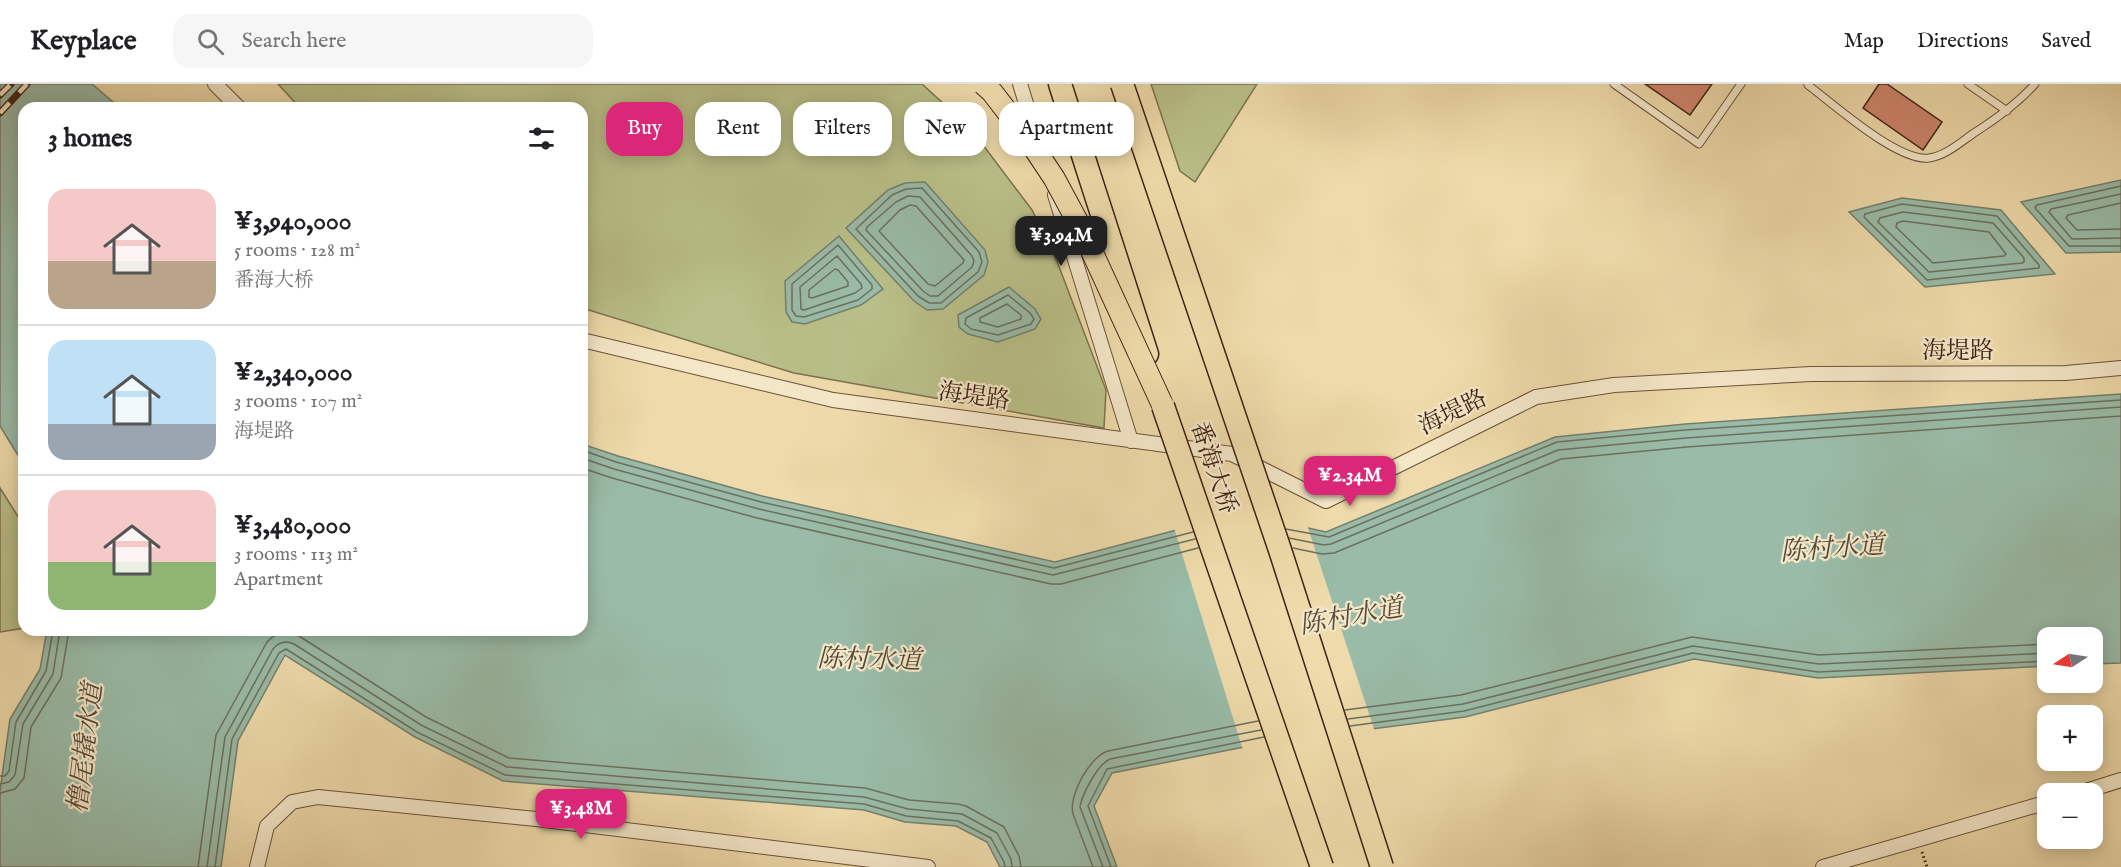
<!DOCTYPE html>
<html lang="en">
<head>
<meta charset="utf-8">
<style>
	body { margin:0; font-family:"IM FELL English","Noto Serif SC",serif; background:#f6f6f6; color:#202124; height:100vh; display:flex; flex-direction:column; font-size:22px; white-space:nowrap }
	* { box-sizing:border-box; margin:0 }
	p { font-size:20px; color:#757577 }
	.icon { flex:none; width:33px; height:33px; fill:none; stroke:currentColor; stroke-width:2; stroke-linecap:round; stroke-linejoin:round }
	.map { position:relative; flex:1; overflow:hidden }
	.sheet { position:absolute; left:18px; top:18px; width:570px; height:534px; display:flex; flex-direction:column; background:#fff; border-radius:18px; box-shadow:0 3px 15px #0003 }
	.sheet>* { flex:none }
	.banner { position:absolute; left:606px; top:18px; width:570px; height:54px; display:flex; gap:12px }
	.needle { width:39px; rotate:258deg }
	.tools { position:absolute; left:2037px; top:543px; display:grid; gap:12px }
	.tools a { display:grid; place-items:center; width:66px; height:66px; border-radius:12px; background:#fff; box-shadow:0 3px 15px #0003; font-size:30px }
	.price { position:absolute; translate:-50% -51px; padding:0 14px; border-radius:12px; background:#db2777; color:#fff; font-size:20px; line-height:39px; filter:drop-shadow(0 2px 3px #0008) }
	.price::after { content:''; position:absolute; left:50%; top:36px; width:18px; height:14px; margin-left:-9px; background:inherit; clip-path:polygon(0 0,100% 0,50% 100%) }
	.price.active { background:#222; color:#fff }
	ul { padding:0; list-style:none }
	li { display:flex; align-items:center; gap:18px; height:150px; padding:0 30px }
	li+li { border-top:2px solid #e0e0e0 }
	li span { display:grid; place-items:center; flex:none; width:168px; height:120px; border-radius:18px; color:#555 }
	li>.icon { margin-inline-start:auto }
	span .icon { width:72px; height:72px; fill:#fffc; stroke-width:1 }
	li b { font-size:26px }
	h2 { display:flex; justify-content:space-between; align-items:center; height:72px; padding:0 30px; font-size:26px }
	.tag { padding:0 21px; border-radius:18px; background:#fff; box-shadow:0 3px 15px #0003; font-size:21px; line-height:54px }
	.tag.active { background:#db2777; color:#fff }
	header { display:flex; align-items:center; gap:36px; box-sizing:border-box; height:84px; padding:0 30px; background:#fff; border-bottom:2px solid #e0e0e0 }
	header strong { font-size:28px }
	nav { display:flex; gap:33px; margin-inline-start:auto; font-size:21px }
	.search { width:420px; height:54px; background:#f6f6f6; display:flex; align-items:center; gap:15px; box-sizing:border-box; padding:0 21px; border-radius:18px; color:#757577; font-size:22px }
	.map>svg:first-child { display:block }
</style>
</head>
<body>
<header>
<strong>Keyplace</strong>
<div class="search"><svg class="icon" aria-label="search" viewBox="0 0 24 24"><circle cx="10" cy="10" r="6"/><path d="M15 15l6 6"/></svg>Search here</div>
<nav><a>Map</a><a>Directions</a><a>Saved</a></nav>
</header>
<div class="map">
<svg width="2121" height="783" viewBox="0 0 2121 783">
	<rect width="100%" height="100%" fill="#eedaaa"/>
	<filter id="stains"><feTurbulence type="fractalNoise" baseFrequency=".00333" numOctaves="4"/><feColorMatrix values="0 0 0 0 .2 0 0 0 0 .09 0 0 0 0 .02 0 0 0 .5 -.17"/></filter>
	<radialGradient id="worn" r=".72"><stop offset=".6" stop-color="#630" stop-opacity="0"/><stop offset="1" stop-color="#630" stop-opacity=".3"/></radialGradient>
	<!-- green -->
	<path fill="#b9bf88" stroke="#7c724e" stroke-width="1.5" d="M 278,0 L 922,0 L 971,45 L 1032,126 L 1058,180 L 1106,306 L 1104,344 L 794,289 L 582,224 L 582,24 L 300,24 Z
		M 1151,0 L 1257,0 L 1195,98 L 1180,87 Z
		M 0,404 L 24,442 L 24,544 L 0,548 Z"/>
	<!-- water -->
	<path fill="#99bba7" stroke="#757f6d" stroke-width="1.5" d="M 0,0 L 92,0 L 120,24 L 24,24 L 24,381 L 0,342 Z
		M 2121,96 L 2121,168 L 2066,169 L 2021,118 Z
		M 925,98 L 985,166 L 988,178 L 984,191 L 943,225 L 927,226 L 914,217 L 846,144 L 888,106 L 905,99 Z
		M 1902,114 L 2001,126 L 2055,190 L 1925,203 L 1849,128 Z
		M 839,152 L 883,205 L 861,221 L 805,240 L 792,238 L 786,228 L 785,197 Z
		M 1009,203 L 1035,225 L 1041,235 L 1035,245 L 998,258 L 968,250 L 959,243 L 958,231 Z
		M 2121,310 L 2121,579 L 2093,580 L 2092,554 L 2048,554 L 2047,582 L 1818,594 L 1694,575 L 1465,633 L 1270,658 L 1112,689 L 1094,722 L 1117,783 L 1000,783 L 987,758 L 956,742 L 905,738 L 864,726 L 503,697 L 415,653 L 285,571 L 238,657 L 221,783 L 0,783 L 0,707 L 10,635 L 40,585 L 47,546 L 582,546 L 582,360 L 618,372 L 762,412 L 1055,478 L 1241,429 L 1326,448 L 1555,353 L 1685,340 Z"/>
	<!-- pier -->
	<path fill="#eedaaa" d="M 1241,426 L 1307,441 L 1375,648 L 1243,666 L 1174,444 Z"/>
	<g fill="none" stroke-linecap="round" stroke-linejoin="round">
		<!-- shore -->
		<path stroke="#6c705e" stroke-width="1.5" d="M 2121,102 L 2037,121 L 2035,124 L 2069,162 L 2121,162
			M 922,104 L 979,168 L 982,178 L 978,188 L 941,219 L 929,219 L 918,212 L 856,145 L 892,111 L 906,105 Z
			M 2121,110 L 2051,125 L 2049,128 L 2072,155 L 2121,154
			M 908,112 L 920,113 L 972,172 L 974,177 L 972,183 L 938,212 L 930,212 L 923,207 L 866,146 L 867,143 L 896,118 Z
			M 2121,119 L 2068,131 L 2066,134 L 2077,146 L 2121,145
			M 1902,120 L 1997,132 L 2039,181 L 2039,184 L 1927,196 L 1864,133 L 1865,130 Z
			M 910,121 L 916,122 L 964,176 L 963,179 L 935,202 L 928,200 L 879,147 L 900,126 Z
			M 1903,128 L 1993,139 L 2024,174 L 2024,178 L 2022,179 L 1929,188 L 1878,138 L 1880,134 Z
			M 1903,137 L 1989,148 L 2006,170 L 2004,172 L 1933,179 L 1896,143 L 1897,139 Z
			M 838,161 L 872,201 L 872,205 L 858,216 L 804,233 L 796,232 L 792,226 L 792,200 Z
			M 837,172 L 861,200 L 862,204 L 855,209 L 804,226 L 801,225 L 800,203 Z
			M 835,185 L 838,186 L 848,198 L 848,202 L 812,214 L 809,213 L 809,206 Z
			M 1008,211 L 1030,229 L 1034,235 L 1031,240 L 998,251 L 971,245 L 965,240 L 966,234 Z
			M 1007,220 L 1021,231 L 1021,235 L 998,243 L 980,238 L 980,234 Z
			M 582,366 L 616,378 L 761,418 L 1054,484 L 1193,448
			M 582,374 L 614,385 L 759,425 L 1053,491 L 1195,455
			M 582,384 L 612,394 L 757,434 L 1051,500 L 1061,500 L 1198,464
			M 1286,445 L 1329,453 L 1557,358 L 1685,346 L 2121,316
			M 1289,454 L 1324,461 L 1331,460 L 1558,366 L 1686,354 L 2121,323
			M 1293,464 L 1322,470 L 1334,469 L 1561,375 L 1687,363 L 2121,332
			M 1345,626 L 1461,611 L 1692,553 L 1819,571 L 2048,560
			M 1348,635 L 1463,620 L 1693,562 L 1819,580 L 2048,569
			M 1350,642 L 1464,627 L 1693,569 L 1818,588 L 2048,577
			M 0,692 L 5,692 L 9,687 L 16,638 L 46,587 L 53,546
			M 0,700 L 9,698 L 15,691 L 23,640 L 53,590 L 60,546
			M 0,709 L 15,705 L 24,694 L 31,643 L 61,594 L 69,546
			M 198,783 L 216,651 L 267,558 C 276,548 287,546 299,552 L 426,633 L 509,674 L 865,704 L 909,716 L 958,720 L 966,722 L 1004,743 L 1019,772 L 1021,783
			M 207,783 L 225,653 L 273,565 C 279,558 286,556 294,560 L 421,641 L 507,683 L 864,713 L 908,725 L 962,730 L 997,749 L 1011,775 L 1012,783
			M 215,783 L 232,655 L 279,569 L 286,565 L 417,648 L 505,691 L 864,720 L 906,732 L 958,737 L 991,754 L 1004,778 L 1005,783
			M 1093,783 L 1073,730 C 1068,712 1090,672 1108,667 L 1258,637
			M 1103,783 L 1080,723 C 1082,710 1098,680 1110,675 L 1261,646
			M 1111,783 L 1088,722 L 1107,685 L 1264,653"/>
	</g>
	<!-- building -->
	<path fill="#ce856c" stroke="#3f2415" stroke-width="1.5" d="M 1645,0 L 1712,0 L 1690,31 Z
		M 1879,0 L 1887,0 L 1942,38 L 1923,66 L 1863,24 Z"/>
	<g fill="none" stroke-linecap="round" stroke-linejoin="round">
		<!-- service casing -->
		<g stroke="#6b523a" stroke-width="9">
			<path id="service" d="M 1614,0 L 1699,60 L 1741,0
				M 1968,0 L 2007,27
				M 1808,1 C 1833,20 1898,78 1929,74 C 1945,72 1961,58 1974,49 C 1996,35 2017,20 2035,0"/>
		</g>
		<!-- minor casing -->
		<g stroke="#6b523a" stroke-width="16">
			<path id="minor" d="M 215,0 L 239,24
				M 1020,0 L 1039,61
				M 1055,111 L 1131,357
				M 582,256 L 833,316 L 1232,370 L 1326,417 L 1536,313 L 1614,301 L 1811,290 L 2066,289 L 2121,284
				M 2076,710 L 2121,696
				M 257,783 L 267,742 L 292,718 L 318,713 L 536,735 L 928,783
				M 1823,783 L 2048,718"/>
		</g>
		<!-- trunk casing -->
		<g stroke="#3f2415" stroke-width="25">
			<path id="trunk" d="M 1060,0 L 1147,270"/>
		</g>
		<!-- path -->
		<path stroke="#3f2415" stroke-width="3" stroke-dasharray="1.5 3" stroke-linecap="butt" d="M 1922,768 L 1927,783"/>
		<!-- service -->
		<use href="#service" stroke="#f4e7c8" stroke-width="7"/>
		<!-- minor -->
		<use href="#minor" stroke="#f4e7c8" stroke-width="14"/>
		<!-- trunk -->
		<use href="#trunk" stroke="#eedaaa" stroke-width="22"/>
		<!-- rail casing -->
		<g stroke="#3f2415" stroke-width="7">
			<path id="rail" d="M 0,11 L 11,0
				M 0,29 L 27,0"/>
		</g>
		<!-- rail -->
		<use href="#rail" stroke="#f4e7c8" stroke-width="4.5" stroke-dasharray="14" stroke-linecap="butt"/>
		<!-- primary-bridge casing -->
		<g stroke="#3f2415" stroke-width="23" stroke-linecap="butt">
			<path id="primary-bridge" d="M 983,0 L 992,8 L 1026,52 L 1054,94 L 1082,146 L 1163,322"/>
		</g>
		<!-- trunk-bridge casing -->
		<g stroke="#3f2415" stroke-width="25" stroke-linecap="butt">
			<path id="trunk-bridge" d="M 1122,0 L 1280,466 L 1382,783
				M 1163,322 L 1322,783"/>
		</g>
		<!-- primary-bridge -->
		<use href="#primary-bridge" stroke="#eedaaa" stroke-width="21"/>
		<!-- trunk-bridge -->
		<use href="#trunk-bridge" stroke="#eedaaa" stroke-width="22"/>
	</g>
	<g text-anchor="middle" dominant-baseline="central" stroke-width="4.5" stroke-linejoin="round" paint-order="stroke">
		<!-- street labels -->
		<g font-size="24" fill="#3f2415" stroke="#f4e7c8">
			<text x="1958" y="267">海堤路</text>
			<text transform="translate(974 313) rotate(8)">海堤路</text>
			<text transform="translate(1453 329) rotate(-26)">海堤路</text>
			<text transform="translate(1213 384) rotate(71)">番海大桥</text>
		</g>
		<!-- water labels -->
		<g font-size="26" font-style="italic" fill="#564a3a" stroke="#f4e7c8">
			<text transform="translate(1832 465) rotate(-4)">陈村水道</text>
			<text transform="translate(1351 533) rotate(-10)">陈村水道</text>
			<text transform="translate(869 576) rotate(1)">陈村水道</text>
			<text transform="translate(86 664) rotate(-83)">橹尾撬水道</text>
		</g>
	</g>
	<rect width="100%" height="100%" filter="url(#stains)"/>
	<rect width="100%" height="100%" fill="url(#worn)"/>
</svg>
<div class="tools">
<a><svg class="needle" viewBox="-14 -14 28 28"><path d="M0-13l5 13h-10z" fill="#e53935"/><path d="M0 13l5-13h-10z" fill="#757577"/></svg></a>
<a>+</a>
<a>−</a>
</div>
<b class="price active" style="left:1061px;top:183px">¥3.94M</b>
<b class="price" style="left:1350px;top:423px">¥2.34M</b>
<b class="price" style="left:581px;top:756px">¥3.48M</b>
<div class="banner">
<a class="tag active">Buy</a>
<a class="tag">Rent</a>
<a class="tag">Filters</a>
<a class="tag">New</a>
<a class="tag">Apartment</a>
</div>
<section class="sheet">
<h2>3 homes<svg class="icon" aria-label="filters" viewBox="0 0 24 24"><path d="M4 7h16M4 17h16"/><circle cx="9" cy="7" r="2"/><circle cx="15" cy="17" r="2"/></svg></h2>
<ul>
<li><span style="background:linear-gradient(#f6c9c9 60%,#b9a48a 0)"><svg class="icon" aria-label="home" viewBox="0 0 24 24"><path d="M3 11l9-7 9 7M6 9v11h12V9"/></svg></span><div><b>¥3,940,000</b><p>5 rooms · 128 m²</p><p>番海大桥</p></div></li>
<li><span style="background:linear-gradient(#bfe0f5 70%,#9aa5b1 0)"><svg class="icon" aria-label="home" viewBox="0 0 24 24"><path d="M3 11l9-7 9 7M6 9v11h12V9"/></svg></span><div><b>¥2,340,000</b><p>3 rooms · 107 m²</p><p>海堤路</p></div></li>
<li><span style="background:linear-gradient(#f6c9c9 60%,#8fb573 0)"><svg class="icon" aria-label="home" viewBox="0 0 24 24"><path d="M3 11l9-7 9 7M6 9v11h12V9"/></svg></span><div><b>¥3,480,000</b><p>3 rooms · 113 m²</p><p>Apartment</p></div></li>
</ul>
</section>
</div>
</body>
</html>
